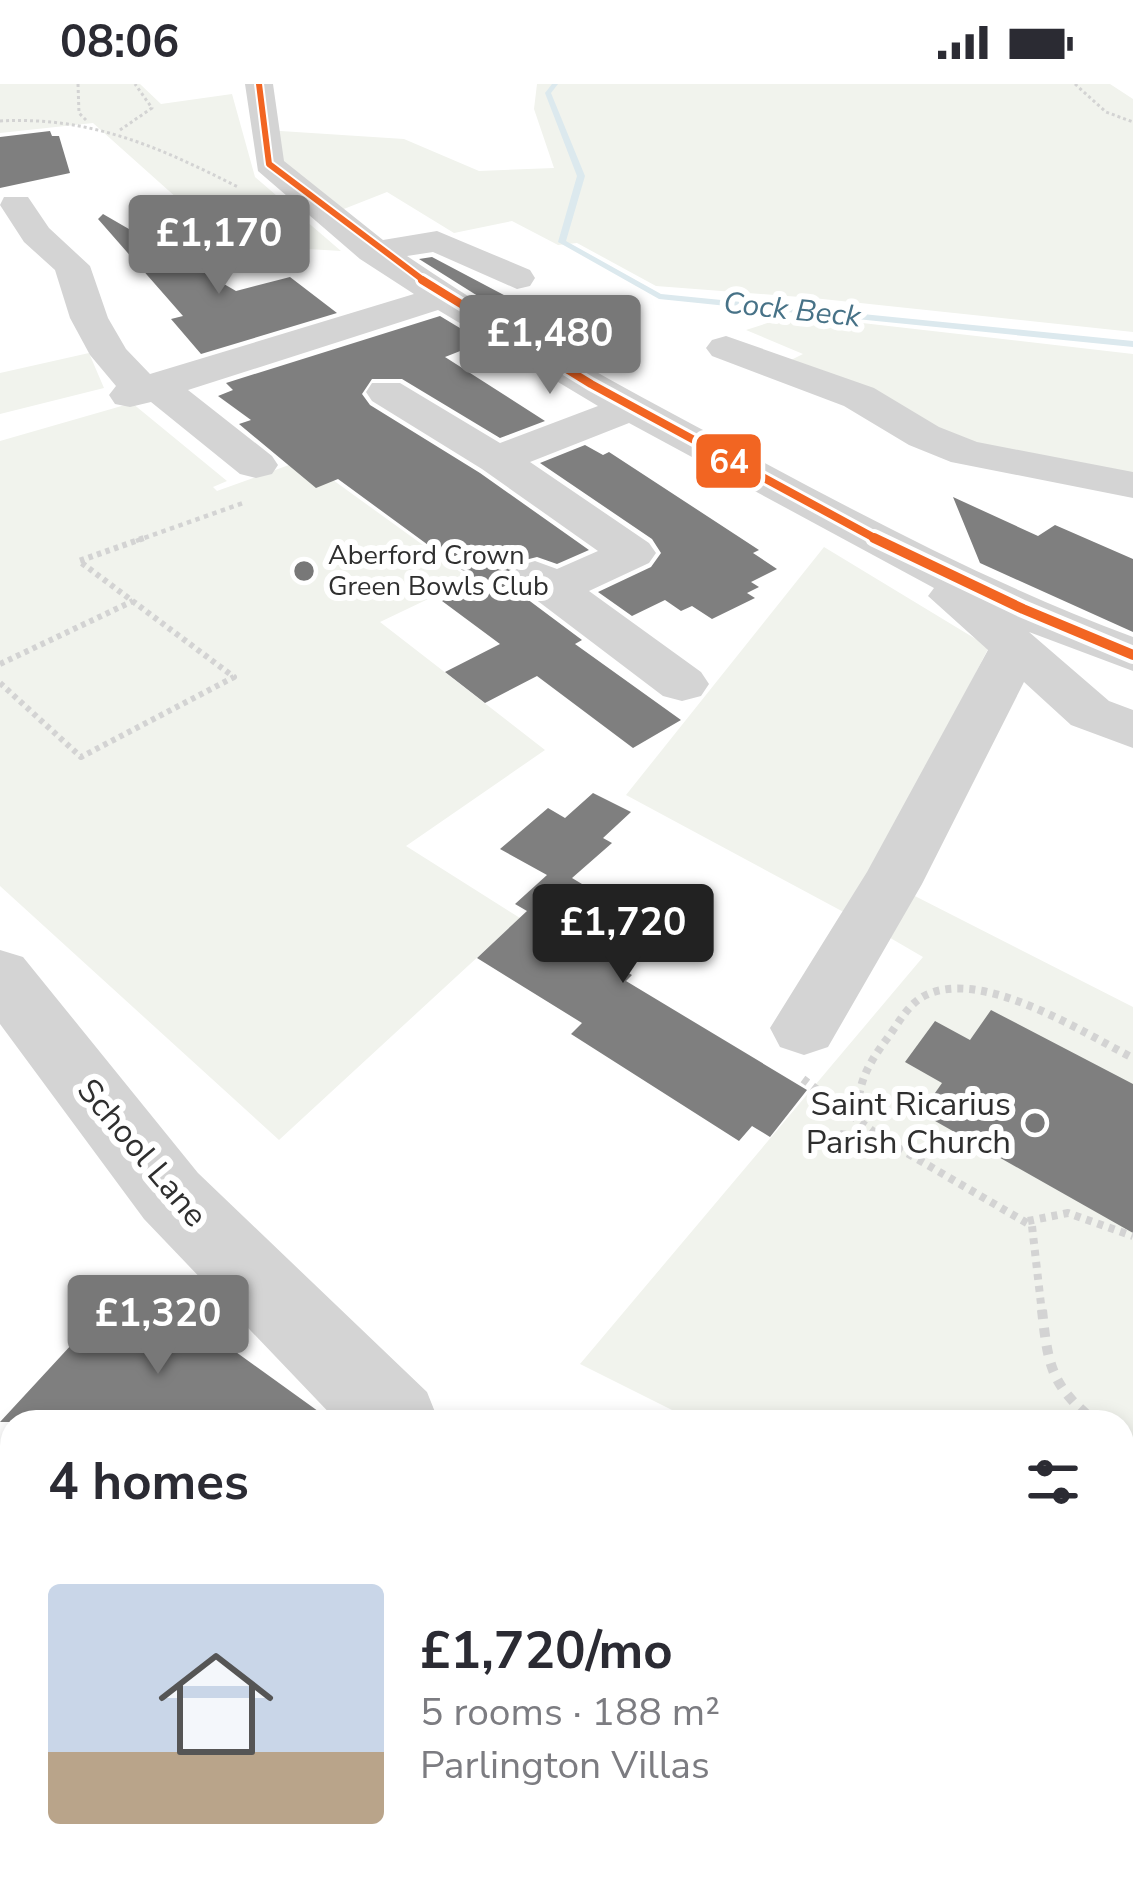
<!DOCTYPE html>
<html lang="en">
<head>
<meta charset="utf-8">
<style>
	body { margin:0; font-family:"Nunito Sans",sans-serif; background:#f7f7f7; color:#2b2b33; height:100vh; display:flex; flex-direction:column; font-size:45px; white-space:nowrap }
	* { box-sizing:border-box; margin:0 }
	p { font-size:39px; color:#7c7c81 }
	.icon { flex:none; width:66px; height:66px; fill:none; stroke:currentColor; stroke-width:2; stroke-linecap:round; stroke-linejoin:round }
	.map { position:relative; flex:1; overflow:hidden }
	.panel { position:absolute; left:0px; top:1326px; width:1134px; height:471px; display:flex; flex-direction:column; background:#fff; border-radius:36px 36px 0 0; box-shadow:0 6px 18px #0003 }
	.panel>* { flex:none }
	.price { position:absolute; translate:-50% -102px; padding:0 27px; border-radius:12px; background:#787878; color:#fff; font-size:39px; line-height:78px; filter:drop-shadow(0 3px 6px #0008) }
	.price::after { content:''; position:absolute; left:50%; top:72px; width:36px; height:27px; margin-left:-18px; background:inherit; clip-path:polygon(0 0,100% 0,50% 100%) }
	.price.selected { background:#222; color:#fff }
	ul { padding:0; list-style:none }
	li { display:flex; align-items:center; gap:36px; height:300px; padding:0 48px }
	li span { display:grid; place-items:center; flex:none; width:336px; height:240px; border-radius:12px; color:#555 }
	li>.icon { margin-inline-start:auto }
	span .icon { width:144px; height:144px; fill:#fffc; stroke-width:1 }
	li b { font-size:51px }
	h2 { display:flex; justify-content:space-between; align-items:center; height:144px; padding:0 48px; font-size:51px }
	.status { display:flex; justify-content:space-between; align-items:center; height:84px; padding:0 60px; background:#fff; direction:ltr }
	.status svg { height:33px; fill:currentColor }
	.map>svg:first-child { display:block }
</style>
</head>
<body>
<div class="status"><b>08:06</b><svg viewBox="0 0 49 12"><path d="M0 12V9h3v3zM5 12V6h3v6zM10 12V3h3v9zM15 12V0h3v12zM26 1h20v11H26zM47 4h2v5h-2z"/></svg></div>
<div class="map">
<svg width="1133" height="1796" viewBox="0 0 1133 1796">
	<rect width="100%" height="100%" fill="#fff"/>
	<!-- green -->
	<path fill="#f1f3ed" d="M 0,0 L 140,0 L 161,20 L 232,10 L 255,93 L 341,167 L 291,164 L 232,115 L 178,115 L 93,39 L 0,49 Z
		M 537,0 L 1110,0 L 1133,15 L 1133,248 L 813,214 L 656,202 L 577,159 L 558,161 L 512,137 L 454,149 L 387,108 L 326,132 L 269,80 L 265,46 L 404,55 L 479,87 L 554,84 L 534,25 Z
		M 792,231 L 1133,270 L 1133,392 L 991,365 L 781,281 L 803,270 L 746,246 Z
		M 89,269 L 104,304 L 0,330 L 0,289 Z
		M 132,319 L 227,397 L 213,403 L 217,407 L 289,381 L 333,396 L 470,495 L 380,538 L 545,666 L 406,762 L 520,834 L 279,1056 L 0,802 L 0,357 Z
		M 824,463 L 989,563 L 851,832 L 626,711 Z
		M 907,808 L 1133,923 L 1133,1412 L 1122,1407 L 1122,1338 L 696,1338 L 580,1280 L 923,873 L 880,848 Z"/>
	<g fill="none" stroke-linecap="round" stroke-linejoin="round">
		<!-- stream -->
		<path fill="#dce9ee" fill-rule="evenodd" d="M 552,0 L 558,0 L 551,9 L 585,92 L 566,157 L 661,210 L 1133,257 L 1133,263 L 659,215 L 558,158 L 577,92 L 545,9 Z"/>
	</g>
	<!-- building -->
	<path fill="#7f7f7f" d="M 50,47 L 52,52 L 59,52 L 70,89 L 0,104 L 0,53 Z
		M 103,130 L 236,207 L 290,193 L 337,229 L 201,270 L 171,235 L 183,232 L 98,135 Z
		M 432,173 L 549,235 L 527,243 L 419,175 Z
		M 440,232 L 483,258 L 445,273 L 545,337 L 500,354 L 402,295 L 372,295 L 362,310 L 370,321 L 480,389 L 589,466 L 557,480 L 537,473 L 517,478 L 506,492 L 515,506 L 582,556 L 575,560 L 681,636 L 633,664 L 537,592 L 485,619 L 445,588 L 500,560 L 442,517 L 480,499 L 338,395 L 316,404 L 239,340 L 251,336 L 218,312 L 233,306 L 226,299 Z
		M 585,361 L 603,371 L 609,368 L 759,466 L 753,469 L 777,485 L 751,498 L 759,503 L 747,509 L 755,514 L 712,535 L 692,522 L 681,527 L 665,516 L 632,532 L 598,508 L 651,483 L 661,469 L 652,455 L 540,379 Z
		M 953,413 L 1038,452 L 1055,441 L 1133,475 L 1133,548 L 980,479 Z
		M 593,709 L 631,728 L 603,754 L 612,759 L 572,794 L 607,815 L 567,853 L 632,891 L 626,897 L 807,1006 L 770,1053 L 752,1042 L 739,1057 L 571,950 L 582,939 L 477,874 L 527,827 L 515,820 L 547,791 L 500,765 L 548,724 L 565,734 Z
		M 991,926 L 1133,1000 L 1133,1149 L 921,1029 L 942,999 L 905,978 L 935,937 L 970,956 Z
		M 143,1201 L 329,1335 L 332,1338 L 0,1338 L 73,1259 L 81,1266 Z"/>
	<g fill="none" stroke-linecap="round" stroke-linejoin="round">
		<!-- path-far4 -->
		<path stroke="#d3d3d3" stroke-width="3" stroke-dasharray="3 3" stroke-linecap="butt" d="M 78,0 L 79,29 L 86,36
			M 1075,0 L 1106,28 L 1133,38
			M 0,37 C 90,32 159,63 238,103
			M 120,46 L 152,24 L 135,0"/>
		<!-- path-far3 -->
		<path stroke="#d3d3d3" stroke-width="4.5" stroke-dasharray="4.5 4.5" stroke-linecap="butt" d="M 136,457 L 243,419"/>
		<!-- path-far2 -->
		<path stroke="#d3d3d3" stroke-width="6" stroke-dasharray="4.5 4.5" stroke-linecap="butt" d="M 0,580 L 133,517
			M 0,599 L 81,673 L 234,593 L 79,477 L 144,454"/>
		<!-- path-far1 -->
		<path stroke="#d3d3d3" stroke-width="8" stroke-dasharray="6 6" stroke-linecap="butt" d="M 803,995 L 882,1054
			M 858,1036 C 856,1000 868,980 889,952 C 899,938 909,919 926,911 C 983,884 1082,948 1133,974
			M 840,1050 L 883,1055 L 1032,1142 L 1042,1229
			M 1028,1137 L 1068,1129 L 1133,1152"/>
		<!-- path -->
		<path stroke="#d3d3d3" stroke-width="10" stroke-dasharray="9 9" stroke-linecap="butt" d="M 1042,1226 C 1048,1282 1051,1302 1096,1338
			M 1122,1357 L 1133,1364
			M 0,1681 L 12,1671"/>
		<!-- minor -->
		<path fill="#d4d4d4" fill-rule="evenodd" d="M 245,0 L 273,0 L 284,77 L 383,156 L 437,147 L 530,186 L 535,194 L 530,202 L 517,205 L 433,168 L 407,172 C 508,241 615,299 722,356 C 856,428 990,500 1133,553 L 1133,587 L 1029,548 L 1109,617 L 1133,626 L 1133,664 L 1071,641 L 1024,598 L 922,800 L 828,963 L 804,971 L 780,963 L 770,944 L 867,788 L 988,566 L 928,512 L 934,504 L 629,339 L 530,378 L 649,459 L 656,469 L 649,479 L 589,507 L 701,588 L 709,600 L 701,612 L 682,617 L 663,612 L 518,502 L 511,492 L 518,482 L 535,477 L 557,485 L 598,467 L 482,385 L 372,317 L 366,308 L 372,299 L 400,299 L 500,359 L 598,322 L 438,226 L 188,306 L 272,372 L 278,381 L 272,390 L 256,394 L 240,390 L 151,318 L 130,323 L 115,320 L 109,311 L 116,302 L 90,271 L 70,234 L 55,186 L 24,158 L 0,121 L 4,113 L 28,113 L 49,144 L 90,182 L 108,234 L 126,265 L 150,290 L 414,210 L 360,175 L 258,87 Z
			M 726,252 L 874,304 L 939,343 L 977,358 L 1133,388 L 1133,414 L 951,378 L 909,361 L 844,322 L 712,272 L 706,264 L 712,256 Z
			M 0,866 L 23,873 L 198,1089 L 427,1308 L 439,1338 L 338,1338 L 144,1135 L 0,940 Z
			M 1122,1410 L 1133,1413 L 1133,1503 L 1122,1500 Z
			M 573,1785 L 678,1785 L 673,1796 L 569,1796 Z"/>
		<!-- bus-1-far2 casing -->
		<g stroke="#fff" stroke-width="10">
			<path id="bus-1-far2" d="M 259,0 L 269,80 L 427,199"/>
		</g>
		<!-- bus-1-far1 casing -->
		<g stroke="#fff" stroke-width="14">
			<path id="bus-1-far1" d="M 422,196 L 591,300 L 880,457"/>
		</g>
		<!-- bus-1 casing -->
		<g stroke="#fff" stroke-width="18">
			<path id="bus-1" d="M 874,454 L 1023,525 L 1133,571"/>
		</g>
		<!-- bus-1-far2 -->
		<use href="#bus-1-far2" stroke="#f26522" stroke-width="6"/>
		<!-- bus-1-far1 -->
		<use href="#bus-1-far1" stroke="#f26522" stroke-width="8"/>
		<!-- bus-1 -->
		<use href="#bus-1" stroke="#f26522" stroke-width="10"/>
	</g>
	<!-- markers -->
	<g fill="#787878" stroke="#fff" stroke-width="4.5">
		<circle cx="304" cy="487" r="12"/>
		<circle cx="1035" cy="1039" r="12"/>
	</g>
	<g text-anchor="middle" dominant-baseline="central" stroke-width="12" stroke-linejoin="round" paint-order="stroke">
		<!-- far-poi labels -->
		<g font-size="27" fill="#2f2f2f" stroke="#fff" text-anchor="start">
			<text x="328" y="471">Aberford Crown<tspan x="328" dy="31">Green Bowls Club</tspan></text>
		</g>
		<!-- far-water labels -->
		<g font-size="30" font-style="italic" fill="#477287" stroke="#fff">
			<text transform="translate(792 226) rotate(6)">Cock Beck</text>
		</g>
		<!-- poi labels -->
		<g font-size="33" fill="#2f2f2f" stroke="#fff" text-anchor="end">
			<text x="1011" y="1020">Saint Ricarius<tspan x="1011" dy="38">Parish Church</tspan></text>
		</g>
		<!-- street labels -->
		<g font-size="33" fill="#2f2f2f" stroke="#fff">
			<text transform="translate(142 1069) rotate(50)">School Lane</text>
		</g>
	</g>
	<rect stroke="#fff" stroke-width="4.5" x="694" y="348" width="69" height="58" rx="12" fill="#f26522"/>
	<g font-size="33" text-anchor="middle" font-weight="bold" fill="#fff">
		<text x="729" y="389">64</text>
	</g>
</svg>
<b class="price" style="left:219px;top:213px">£1,170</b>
<b class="price" style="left:550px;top:313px">£1,480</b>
<b class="price selected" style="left:623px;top:902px">£1,720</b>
<b class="price" style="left:158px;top:1293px">£1,320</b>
<section class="panel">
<h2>4 homes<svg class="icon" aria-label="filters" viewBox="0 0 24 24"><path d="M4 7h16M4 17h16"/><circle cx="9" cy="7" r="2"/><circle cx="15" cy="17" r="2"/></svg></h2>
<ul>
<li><span style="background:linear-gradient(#c9d6e8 70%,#b9a48a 0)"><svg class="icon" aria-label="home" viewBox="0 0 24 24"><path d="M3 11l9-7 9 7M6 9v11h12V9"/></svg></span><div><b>£1,720/mo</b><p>5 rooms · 188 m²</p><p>Parlington Villas</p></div></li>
</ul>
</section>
</div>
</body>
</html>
